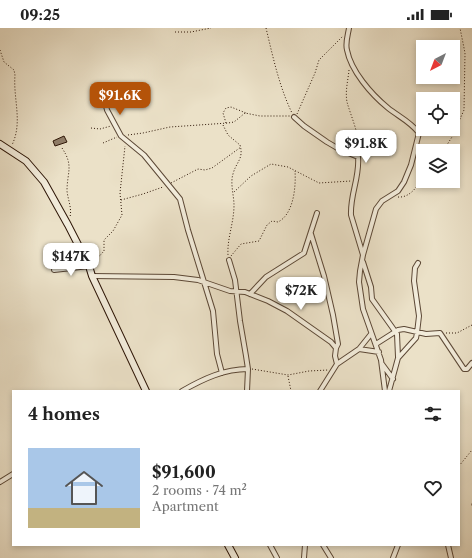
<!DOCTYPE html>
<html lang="en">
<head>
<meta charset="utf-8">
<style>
	body { margin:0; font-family:"Libre Caslon Text",serif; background:#f6f6f6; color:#222; height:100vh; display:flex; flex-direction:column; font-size:15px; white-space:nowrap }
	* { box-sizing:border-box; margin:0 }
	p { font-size:13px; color:#767676 }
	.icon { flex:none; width:22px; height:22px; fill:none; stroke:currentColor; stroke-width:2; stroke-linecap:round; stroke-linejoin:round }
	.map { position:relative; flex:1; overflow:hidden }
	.details { position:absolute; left:12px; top:362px; width:448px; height:156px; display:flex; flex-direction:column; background:#fff; border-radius:0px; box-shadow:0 2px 6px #0003 }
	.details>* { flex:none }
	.needle { width:26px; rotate:222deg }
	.tools { position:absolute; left:416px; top:12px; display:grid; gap:8px }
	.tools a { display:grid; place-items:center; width:44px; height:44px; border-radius:0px; background:#fff; box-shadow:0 2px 6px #0003; font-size:20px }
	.price { position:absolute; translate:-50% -34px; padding:0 9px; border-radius:8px; background:#fff; color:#222; font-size:13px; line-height:26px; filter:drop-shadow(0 1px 2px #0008) }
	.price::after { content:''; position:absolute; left:50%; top:24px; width:12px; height:9px; margin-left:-6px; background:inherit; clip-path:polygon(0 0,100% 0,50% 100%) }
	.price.on { background:#b45309; color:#fff }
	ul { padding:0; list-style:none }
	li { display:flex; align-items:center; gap:12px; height:100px; padding:0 16px }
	li span { display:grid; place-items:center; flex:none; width:112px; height:80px; border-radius:0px; color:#555 }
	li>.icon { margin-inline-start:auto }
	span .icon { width:48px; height:48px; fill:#fffc; stroke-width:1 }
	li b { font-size:17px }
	h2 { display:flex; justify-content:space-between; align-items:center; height:48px; padding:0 16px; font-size:17px }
	.status { display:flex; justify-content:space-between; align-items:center; height:28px; padding:0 20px; background:#fff; direction:ltr }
	.status svg { height:11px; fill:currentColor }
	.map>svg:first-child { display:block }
</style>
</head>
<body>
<div class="status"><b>09:25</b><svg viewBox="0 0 49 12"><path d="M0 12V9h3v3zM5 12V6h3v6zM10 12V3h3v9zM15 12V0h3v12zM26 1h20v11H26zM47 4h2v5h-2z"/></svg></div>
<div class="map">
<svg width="472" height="530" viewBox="0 0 472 530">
	<rect width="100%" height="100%" fill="#ebe1c8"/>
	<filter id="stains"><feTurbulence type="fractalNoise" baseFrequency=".005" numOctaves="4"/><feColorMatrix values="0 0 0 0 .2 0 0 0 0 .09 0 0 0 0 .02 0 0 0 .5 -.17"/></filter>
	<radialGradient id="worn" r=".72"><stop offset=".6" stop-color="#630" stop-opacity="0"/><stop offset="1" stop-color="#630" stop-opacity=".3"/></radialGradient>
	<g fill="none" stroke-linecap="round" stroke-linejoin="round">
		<!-- stream -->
		<path stroke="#786653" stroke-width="1.5" d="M 472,476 L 472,477"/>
	</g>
	<!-- building -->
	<path fill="#907f6b" stroke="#2d1506" d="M 64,108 L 67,114 L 55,118 L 53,113 Z"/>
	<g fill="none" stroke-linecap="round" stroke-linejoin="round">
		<!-- street casing -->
		<g stroke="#5c4836" stroke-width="6">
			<path id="street" d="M 349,0 C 348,7 345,15 347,22 C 351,43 371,66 388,80 C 398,88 411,94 419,105 L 411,137 L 404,154 L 398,163 L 382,173 L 376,181 L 363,227 L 360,243 L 359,254 L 363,281 L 381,332 L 385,363
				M 105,74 L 107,82 L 121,108 L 144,127 L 180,171 L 188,202 L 213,283 L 217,326 L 222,345
				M 294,89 L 304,98 L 327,114 L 339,121 L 358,129 C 360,149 350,166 351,187 L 363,227
				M 311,206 L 324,248 L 333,287 L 338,316 L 336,320
				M 229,232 L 235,252 L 240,293 L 246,328 L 248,341 L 247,363
				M 363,234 L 371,259 L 372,271 L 397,306 L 398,329
				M 54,242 L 89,238
				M 92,248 L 174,249 L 198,252 L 230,263 L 245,264 L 268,273 L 287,283 L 331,314 L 336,320 L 335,328 L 337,336
				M 250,266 L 266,249 L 304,225 L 317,185
				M 376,316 L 398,302 L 404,301 L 426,306 L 440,305 L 464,341 L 467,341 L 472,335
				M 359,321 L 379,324
				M 382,336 L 393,351
				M 182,363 C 203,351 224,341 248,341
				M 320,363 L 337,336 L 359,321 L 371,306
				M 389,363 L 398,330 L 416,310 L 417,305 L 419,288 L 414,253 L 415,240 L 418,235
				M 0,454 L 13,446
				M 270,517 L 277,530
				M 323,517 L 331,530
				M 448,517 L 451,530
				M 304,530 L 305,517
				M 393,530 L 398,517"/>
		</g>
		<!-- secondary casing -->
		<g stroke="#2d1506" stroke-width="8">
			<path id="secondary" d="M 0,116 L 26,133 L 44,154 L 68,197 L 89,238 L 92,248 L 146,363
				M 228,517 L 235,530"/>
		</g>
		<!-- path -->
		<path stroke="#2d1506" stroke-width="1" stroke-dasharray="1 2" stroke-linecap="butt" d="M 266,0 C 273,29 279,58 292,85
			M 175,4 L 191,4 L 211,0
			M 0,22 L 4,34 L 14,42 L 15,47 C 13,71 23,94 12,117
			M 349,42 C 348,53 345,63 347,74 C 351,89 361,109 358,125
			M 297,86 L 315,45 L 319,32 L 343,8
			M 226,95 L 223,85 L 226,80 L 231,79 L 246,85
			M 223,97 L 228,107 L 240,117 C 244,131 236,134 233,146 C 230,155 234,168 234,177 C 234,195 227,210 228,227
			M 91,100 L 100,101 L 111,98
			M 128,107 L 143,105 L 170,99 L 228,95 L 234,94 L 245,85 L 260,88 L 290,88
			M 103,115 L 117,109
			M 62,120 C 74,138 67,144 67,163 C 68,172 72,180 70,189
			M 443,123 L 452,109 L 464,82 L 465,25 L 460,0
			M 171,155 L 198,141 L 205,142 L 212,140 L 241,119
			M 234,164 L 251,148 L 271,136 L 288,139 L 319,155 L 351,153
			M 398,169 C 410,170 418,158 423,148
			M 121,172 L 143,166 L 163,159
			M 231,228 L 241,216 L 259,213 L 267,197 L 272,193 L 278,194 C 294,186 296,158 295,143
			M 94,234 L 104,223 L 104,212 L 113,203 L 122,187 L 120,165 L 125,118
			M 446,305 L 457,305 L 472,297
			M 252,341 L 288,347 L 309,343 L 328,342
			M 288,348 L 291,363
			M 459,438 L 472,422"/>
		<!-- street -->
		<use href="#street" stroke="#f2ecdb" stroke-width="4"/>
		<!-- secondary -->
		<use href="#secondary" stroke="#f2ecdb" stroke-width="6"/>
	</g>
	<rect width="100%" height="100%" filter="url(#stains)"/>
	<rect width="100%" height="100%" fill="url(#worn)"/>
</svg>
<div class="tools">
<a><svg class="needle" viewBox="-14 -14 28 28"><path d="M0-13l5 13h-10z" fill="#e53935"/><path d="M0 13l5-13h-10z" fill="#767676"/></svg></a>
<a><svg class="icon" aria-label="locate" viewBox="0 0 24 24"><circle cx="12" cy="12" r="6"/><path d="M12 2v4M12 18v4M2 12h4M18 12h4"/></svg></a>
<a><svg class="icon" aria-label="layers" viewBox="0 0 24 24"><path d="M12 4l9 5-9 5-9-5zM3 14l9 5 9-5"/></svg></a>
</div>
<b class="price on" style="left:120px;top:88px">$91.6K</b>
<b class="price" style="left:366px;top:136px">$91.8K</b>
<b class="price" style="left:71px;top:249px">$147K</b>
<b class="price" style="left:301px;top:283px">$72K</b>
<section class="details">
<h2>4 homes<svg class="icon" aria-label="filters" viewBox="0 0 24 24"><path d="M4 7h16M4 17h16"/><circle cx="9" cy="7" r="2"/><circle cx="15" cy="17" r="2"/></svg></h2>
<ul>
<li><span style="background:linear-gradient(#a9c7e8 75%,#c2b280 0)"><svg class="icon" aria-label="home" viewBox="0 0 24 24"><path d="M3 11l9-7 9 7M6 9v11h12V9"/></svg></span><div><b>$91,600</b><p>2 rooms · 74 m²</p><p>Apartment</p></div><svg class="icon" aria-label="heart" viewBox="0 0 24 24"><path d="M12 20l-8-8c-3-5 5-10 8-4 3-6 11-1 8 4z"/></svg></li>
</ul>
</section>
</div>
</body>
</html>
